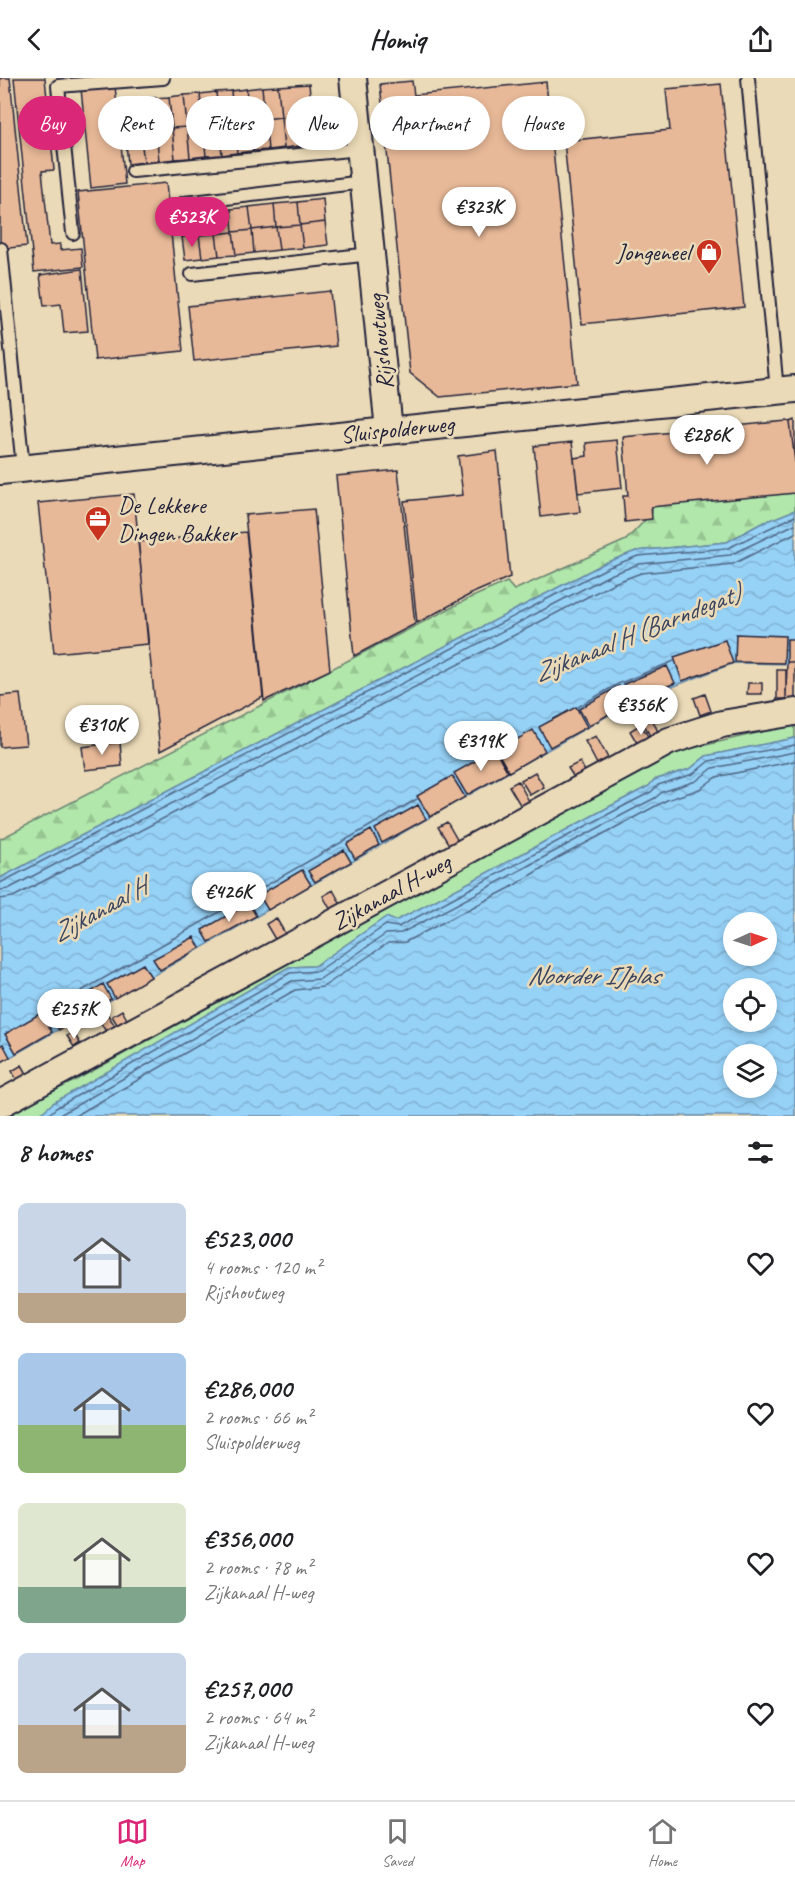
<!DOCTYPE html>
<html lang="en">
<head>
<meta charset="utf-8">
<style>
	body { margin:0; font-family:Caveat,sans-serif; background:#f2f2f2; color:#202124; height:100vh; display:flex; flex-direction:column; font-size:22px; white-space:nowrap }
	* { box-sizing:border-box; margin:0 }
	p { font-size:20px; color:#757577 }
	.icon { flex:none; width:33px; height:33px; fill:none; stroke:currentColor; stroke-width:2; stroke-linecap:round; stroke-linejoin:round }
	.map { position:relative; height:1038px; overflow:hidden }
	.details { display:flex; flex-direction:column; background:#fff; flex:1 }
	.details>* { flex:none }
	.banner { position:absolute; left:18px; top:18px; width:759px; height:54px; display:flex; gap:12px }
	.needle { width:39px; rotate:87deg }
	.buttons { position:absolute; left:723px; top:834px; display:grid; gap:12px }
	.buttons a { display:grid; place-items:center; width:54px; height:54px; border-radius:50%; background:#fff; box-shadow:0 3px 9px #0003; font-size:30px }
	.price { position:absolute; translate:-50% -51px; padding:0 14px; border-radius:21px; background:#fff; color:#222; font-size:20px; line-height:39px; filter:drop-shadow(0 2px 3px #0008) }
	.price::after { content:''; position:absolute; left:50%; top:36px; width:18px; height:14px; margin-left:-9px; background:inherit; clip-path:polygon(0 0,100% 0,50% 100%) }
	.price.active { background:#db2777; color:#fff }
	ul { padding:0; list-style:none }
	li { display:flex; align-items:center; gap:18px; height:150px; padding:0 18px }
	li span { display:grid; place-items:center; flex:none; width:168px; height:120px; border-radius:9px; color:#555 }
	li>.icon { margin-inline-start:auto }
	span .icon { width:72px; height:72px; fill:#fffc; stroke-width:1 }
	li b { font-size:26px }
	h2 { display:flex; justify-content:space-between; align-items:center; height:72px; padding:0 18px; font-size:26px }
	.chip { padding:0 21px; border-radius:27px; background:#fff; box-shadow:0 3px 9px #0003; font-size:21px; line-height:54px }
	.chip.active { background:#db2777; color:#fff }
	header { display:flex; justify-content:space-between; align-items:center; height:78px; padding:0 18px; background:#fff; font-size:27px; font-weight:700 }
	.dock { display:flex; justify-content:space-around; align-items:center; height:84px; border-top:2px solid #e0e0e0; background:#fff; font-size:16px; color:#757577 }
	.dock a { display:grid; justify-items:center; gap:3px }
	.dock .active { color:#db2777 }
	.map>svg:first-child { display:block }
</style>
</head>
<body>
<header><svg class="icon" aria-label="back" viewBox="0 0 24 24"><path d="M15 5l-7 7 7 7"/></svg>Homiq<svg class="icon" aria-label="share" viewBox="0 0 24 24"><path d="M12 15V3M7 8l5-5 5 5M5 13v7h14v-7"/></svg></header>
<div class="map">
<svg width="795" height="1038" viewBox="0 0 795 1038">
	<defs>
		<pattern id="forest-firs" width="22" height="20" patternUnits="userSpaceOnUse" patternTransform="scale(1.5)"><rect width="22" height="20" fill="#b1e7aa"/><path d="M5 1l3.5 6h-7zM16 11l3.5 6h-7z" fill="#98c693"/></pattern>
		<pattern id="water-waves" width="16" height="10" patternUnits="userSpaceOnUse" patternTransform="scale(1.5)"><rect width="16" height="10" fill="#96d1f6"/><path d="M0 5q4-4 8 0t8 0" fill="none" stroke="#81b3d4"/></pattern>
	</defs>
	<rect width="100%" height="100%" fill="#ebdab7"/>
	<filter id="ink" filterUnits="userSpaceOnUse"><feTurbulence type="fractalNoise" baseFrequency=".0167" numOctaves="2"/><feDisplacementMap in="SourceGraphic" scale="12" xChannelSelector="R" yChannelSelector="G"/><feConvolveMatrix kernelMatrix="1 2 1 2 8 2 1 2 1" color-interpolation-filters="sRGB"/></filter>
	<g filter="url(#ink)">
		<!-- grass -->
		<path fill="#b1e7aa" stroke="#6a8472" stroke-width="1.5" d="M 795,646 L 795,660 L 706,678 L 690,691 L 654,702 L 649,708 C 563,752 481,800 395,843 L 386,839 L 315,888 L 289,889 L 53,1025 L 38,1038 L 4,1038 L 76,1002 L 672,675 Z"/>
		<!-- forest -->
		<path fill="url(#forest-firs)" stroke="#6a8472" stroke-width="1.5" d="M 795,413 L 795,432 L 760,446 L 727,464 L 636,473 L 605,485 L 0,800 L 0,761 L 470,520 L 507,504 L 514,512 L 626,462 L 652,435 L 653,424 Z"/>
		<!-- water -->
		<path fill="url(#water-waves)" stroke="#688bab" stroke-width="1.5" fill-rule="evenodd" d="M 795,432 L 795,586 L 734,585 L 628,626 L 0,985 L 0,800 L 605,485 L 636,473 L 727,464 L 760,446 Z
			M 795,660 L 795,1038 L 38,1038 L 53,1025 L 289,889 L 315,888 L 386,839 L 395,843 C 481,800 563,752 649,708 L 654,702 L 690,691 L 706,678 ZM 734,844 L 766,844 L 766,878 L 734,878 ZM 734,910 L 766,910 L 766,944 L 734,944 ZM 734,976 L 766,976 L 766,1010 L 734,1010 Z"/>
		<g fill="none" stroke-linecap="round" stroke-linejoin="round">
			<!-- shore -->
			<path stroke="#506886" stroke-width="1.5" d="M 578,629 L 618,606 L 674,583
				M 0,805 L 607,490 L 638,478 L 728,470 L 795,438
				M 0,812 L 8,811 L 610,497 L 639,486 L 730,477 L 795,446
				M 0,821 L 13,819 L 614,505 L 641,495 L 733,486 L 795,455
				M 43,935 L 417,721
				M 47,1038 L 56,1030 L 290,895 L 318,893 L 386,847 L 398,849 C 484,805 566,757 651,714 L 658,707 L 693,696 L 709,683 L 795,667
				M 58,1038 L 292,903 L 320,901 L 386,856 L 401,855 C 487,812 569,764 655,720 L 662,714 L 696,703 L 713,690 L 795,674
				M 75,1038 L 295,912 L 323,909 L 388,865 L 405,864 L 510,810 L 558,780 L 667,722 L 700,711 L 716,699 L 795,683"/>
		</g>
		<!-- building -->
		<path fill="#e8b998" stroke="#22223b" stroke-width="1.5" d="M 0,0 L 10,0 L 27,168 L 0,171 Z
			M 14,0 L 45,0 L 54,92 L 42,93 L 50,167 L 60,166 L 60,172 L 81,170 L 83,189 L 34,194 Z
			M 412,3 L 414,17 L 546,4 L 577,305 L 440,319 L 410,295 L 380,6 Z
			M 309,6 L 312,36 L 281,39 L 278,8 Z
			M 721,6 L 744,229 L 582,246 L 564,63 L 670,52 L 666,11 Z
			M 115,8 L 125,106 L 91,110 L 81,11 Z
			M 278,8 L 281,39 L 265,41 L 262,9 Z
			M 262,9 L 265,41 L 250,42 L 246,11 Z
			M 246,11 L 250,42 L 234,44 L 231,13 Z
			M 231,13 L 234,44 L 219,45 L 216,14 Z
			M 216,14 L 219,45 L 203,47 L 200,16 Z
			M 200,16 L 203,47 L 187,49 L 184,17 Z
			M 184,17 L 187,49 L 172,50 L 169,19 Z
			M 169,19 L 172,50 L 156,52 L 153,20 Z
			M 153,20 L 156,52 L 140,53 L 137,22 Z
			M 137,22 L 140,53 L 125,55 L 122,24 Z
			M 312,36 L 315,66 L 284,70 L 281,39 Z
			M 281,39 L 284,70 L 268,72 L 265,41 Z
			M 265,41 L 268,72 L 253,73 L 250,42 Z
			M 250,42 L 253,73 L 237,75 L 234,44 Z
			M 234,44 L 237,75 L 222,77 L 219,45 Z
			M 219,45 L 222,77 L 206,78 L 203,47 Z
			M 203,47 L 206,78 L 190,80 L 187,49 Z
			M 187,49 L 190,80 L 175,81 L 172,50 Z
			M 172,50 L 175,81 L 159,83 L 156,52 Z
			M 156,52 L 159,83 L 144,84 L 140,53 Z
			M 140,53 L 144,84 L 128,86 L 125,55 Z
			M 166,105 L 183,273 L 95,282 L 78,114 Z
			M 323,121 L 325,144 L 300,147 L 298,124 Z
			M 298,124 L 300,147 L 276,149 L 274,126 Z
			M 274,126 L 276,149 L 252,152 L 249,129 Z
			M 249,129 L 252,152 L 233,154 L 231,131 Z
			M 231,131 L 233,154 L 216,156 L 214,133 Z
			M 214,133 L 216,156 L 199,157 L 197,134 Z
			M 197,134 L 199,157 L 182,159 L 180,136 Z
			M 325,144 L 328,167 L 303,170 L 300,147 Z
			M 300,147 L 303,170 L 279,172 L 276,149 Z
			M 276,149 L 279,172 L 254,175 L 252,152 Z
			M 252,152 L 254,175 L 236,177 L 233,154 Z
			M 233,154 L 236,177 L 219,178 L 216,156 Z
			M 216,156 L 219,178 L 202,180 L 199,157 Z
			M 199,157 L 202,180 L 185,182 L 182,159 Z
			M 82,191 L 88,253 L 64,255 L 61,226 L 44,228 L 40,197 Z
			M 330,213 L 336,268 L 194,283 L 188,228 Z
			M 795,342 L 795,384 L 790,344 Z
			M 787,343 L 790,344 L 795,384 L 795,415 L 651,429 L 652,441 L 625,444 L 623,418 L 628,418 L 623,359 Z
			M 617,362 L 622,410 L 578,415 L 574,380 L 587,378 L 586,365 Z
			M 572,364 L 580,434 L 541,439 L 534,368 Z
			M 497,373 L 510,499 L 473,515 L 417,545 L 404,423 L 463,417 L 458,378 Z
			M 398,392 L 415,546 L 354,578 L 336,398 Z
			M 134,416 L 148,566 L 54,575 L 38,425 Z
			M 314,431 L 330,592 L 264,623 L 245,437 Z
			M 246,454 L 263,619 L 160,673 L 138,464 Z
			M 736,556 L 785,558 L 784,585 L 735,584 Z
			M 787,561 L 795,561 L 795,584 L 787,584 Z
			M 725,562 L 733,585 L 682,603 L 674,579 Z
			M 787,584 L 795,584 L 795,621 L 786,621 Z
			M 667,588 L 675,605 L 631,623 L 624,606 Z
			M 777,592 L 786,592 L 786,621 L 777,621 Z
			M 748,605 L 762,605 L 762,616 L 747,616 Z
			M 619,608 L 628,625 L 589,648 L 579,631 Z
			M 20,616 L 26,667 L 0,669 L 0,618 Z
			M 705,616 L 711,633 L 700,637 L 694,620 Z
			M 576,629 L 587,649 L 550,669 L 539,649 Z
			M 649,634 L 659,656 L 651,660 L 640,638 Z
			M 641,646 L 651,664 L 640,670 L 630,653 Z
			M 533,652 L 545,673 L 509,694 L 497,673 Z
			M 596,658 L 608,680 L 597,686 L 585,663 Z
			M 120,664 L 122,688 L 85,692 L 82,669 Z
			M 495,672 L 508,694 L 467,717 L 454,695 Z
			M 580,684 L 586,695 L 575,701 L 568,690 Z
			M 535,694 L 544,709 L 530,717 L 521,702 Z
			M 452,698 L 465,719 L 430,739 L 417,718 Z
			M 518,703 L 530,725 L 522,730 L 509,708 Z
			M 418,727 L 426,741 L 382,765 L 375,751 Z
			M 447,744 L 459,765 L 451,770 L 438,749 Z
			M 371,752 L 379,767 L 355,781 L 347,766 Z
			M 344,772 L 351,784 L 315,804 L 308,793 Z
			M 302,792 L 311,807 L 268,832 L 259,817 Z
			M 333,812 L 343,830 L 333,836 L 323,818 Z
			M 249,825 L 256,838 L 209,864 L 202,852 Z
			M 276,840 L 289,862 L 279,868 L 266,846 Z
			M 194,859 L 200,870 L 160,892 L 153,881 Z
			M 143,886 L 151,899 L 115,920 L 107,906 Z
			M 103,906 L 111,921 L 59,952 L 52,939 Z
			M 122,932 L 130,947 L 121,953 L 112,938 Z
			M 106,934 L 117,951 L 108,957 L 97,939 Z
			M 41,935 L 52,954 L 16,975 L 5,956 Z
			M 73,954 L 80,965 L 74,969 L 67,958 Z
			M 3,966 L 10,979 L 0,985 L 0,968 Z
			M 22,987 L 29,999 L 19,1006 L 12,993 Z"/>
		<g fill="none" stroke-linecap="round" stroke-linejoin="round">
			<!-- service casing -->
			<g stroke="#22223b" stroke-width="16">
				<path id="service" d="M 748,0 L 777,313
					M 133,93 L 360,71
					M 184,125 L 364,104
					M 73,155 L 58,8 L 163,0
					M 1,171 L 23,390
					M 192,196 L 371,176"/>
			</g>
			<!-- minor casing -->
			<g stroke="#22223b" stroke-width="30">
				<path id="minor" d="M 353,0 L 389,352
					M 0,393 L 795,311
					M 0,1026 L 669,663 L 722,646 L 795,634"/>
			</g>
			<!-- service -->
			<use href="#service" stroke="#ebdab7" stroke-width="12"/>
			<!-- minor -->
			<use href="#minor" stroke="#ebdab7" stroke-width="26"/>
		</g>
	</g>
	<!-- icons -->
	<defs>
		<g id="shop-pin" transform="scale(1.35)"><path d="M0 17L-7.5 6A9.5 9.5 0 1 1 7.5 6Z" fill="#c8321e" stroke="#ebdab7"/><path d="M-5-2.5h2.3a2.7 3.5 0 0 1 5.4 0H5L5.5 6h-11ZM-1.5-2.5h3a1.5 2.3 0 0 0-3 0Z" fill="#fff"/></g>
		<g id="office-pin" transform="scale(1.35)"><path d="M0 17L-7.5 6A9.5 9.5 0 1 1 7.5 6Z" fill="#c8321e" stroke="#ebdab7"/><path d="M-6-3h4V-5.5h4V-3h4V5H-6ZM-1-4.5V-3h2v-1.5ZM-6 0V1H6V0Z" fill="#fff"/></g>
	</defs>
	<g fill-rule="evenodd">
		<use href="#shop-pin" x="709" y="174"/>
		<use href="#office-pin" x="98" y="441"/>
	</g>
	<g text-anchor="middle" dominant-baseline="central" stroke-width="5" stroke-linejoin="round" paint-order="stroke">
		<!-- poi labels -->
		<g font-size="24" fill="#22223b" stroke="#ebdab7" text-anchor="end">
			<text x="690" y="174">Jongeneel</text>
			<text x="118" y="427" text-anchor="start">De Lekkere<tspan x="118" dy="28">Dingen Bakker</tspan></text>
		</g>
		<!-- street labels -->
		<g font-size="24" fill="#22223b" stroke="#ebdab7">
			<text transform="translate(380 264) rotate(-96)">Rijshoutweg</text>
			<text transform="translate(397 351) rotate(-6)">Sluispolderweg</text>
			<text transform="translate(391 814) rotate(-29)">Zijkanaal H-weg</text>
		</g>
		<!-- water labels -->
		<g font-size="26" font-style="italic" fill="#394560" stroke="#ebdab7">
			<text transform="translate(637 555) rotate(-22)">Zijkanaal H (Barndegat)</text>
			<text transform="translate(99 832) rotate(-29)">Zijkanaal H</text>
			<text x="593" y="897">Noorder IJplas</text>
		</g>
	</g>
</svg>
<div class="buttons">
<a><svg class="needle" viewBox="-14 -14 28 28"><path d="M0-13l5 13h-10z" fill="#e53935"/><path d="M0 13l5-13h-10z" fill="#757577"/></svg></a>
<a><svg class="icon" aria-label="locate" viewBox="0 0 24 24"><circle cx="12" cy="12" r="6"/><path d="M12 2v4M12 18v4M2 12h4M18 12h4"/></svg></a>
<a><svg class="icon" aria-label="layers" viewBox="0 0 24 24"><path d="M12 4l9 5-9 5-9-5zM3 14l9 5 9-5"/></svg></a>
</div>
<b class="price" style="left:479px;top:160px">€323K</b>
<b class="price active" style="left:192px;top:170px">€523K</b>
<b class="price" style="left:707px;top:388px">€286K</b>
<b class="price" style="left:641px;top:658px">€356K</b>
<b class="price" style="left:102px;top:678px">€310K</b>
<b class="price" style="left:481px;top:694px">€319K</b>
<b class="price" style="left:229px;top:845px">€426K</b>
<b class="price" style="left:74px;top:962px">€257K</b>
<div class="banner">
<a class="chip active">Buy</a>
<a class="chip">Rent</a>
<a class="chip">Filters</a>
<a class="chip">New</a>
<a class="chip">Apartment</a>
<a class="chip">House</a>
</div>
</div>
<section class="details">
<h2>8 homes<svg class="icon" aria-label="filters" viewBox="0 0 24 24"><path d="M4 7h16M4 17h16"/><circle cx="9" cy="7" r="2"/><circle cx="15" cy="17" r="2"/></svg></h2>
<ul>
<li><span style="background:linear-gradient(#c9d6e8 75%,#b9a48a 0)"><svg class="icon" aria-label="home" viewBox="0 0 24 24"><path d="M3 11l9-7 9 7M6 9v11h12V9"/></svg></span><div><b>€523,000</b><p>4 rooms · 120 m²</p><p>Rijshoutweg</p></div><svg class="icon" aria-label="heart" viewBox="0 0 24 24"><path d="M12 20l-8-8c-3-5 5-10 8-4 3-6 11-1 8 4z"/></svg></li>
<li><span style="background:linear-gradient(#a9c7e8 60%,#8fb573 0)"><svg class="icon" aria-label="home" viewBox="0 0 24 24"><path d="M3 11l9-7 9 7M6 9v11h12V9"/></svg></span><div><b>€286,000</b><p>2 rooms · 66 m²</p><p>Sluispolderweg</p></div><svg class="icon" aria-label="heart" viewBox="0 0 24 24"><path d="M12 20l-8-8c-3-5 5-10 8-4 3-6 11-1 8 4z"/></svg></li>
<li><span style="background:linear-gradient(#dfe7d0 70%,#7fa58c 0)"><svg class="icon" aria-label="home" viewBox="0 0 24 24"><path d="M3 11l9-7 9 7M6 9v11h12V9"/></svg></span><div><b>€356,000</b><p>2 rooms · 78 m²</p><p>Zijkanaal H-weg</p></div><svg class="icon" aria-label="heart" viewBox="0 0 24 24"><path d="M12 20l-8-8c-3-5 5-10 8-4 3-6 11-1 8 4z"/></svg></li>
<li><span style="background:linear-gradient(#c9d6e8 60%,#b9a48a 0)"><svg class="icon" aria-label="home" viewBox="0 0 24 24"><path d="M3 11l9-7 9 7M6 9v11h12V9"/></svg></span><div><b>€257,000</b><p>2 rooms · 64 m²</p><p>Zijkanaal H-weg</p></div><svg class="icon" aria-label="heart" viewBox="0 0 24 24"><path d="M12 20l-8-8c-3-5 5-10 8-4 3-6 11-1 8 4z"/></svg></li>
</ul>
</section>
<nav class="dock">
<a class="active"><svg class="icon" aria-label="map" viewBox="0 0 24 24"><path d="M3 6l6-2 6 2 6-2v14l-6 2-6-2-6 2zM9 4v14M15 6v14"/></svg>Map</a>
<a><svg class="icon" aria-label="saved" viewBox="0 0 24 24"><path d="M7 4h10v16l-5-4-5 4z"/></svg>Saved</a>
<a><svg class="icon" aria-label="home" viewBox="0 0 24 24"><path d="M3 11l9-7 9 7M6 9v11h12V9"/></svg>Home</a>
</nav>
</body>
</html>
